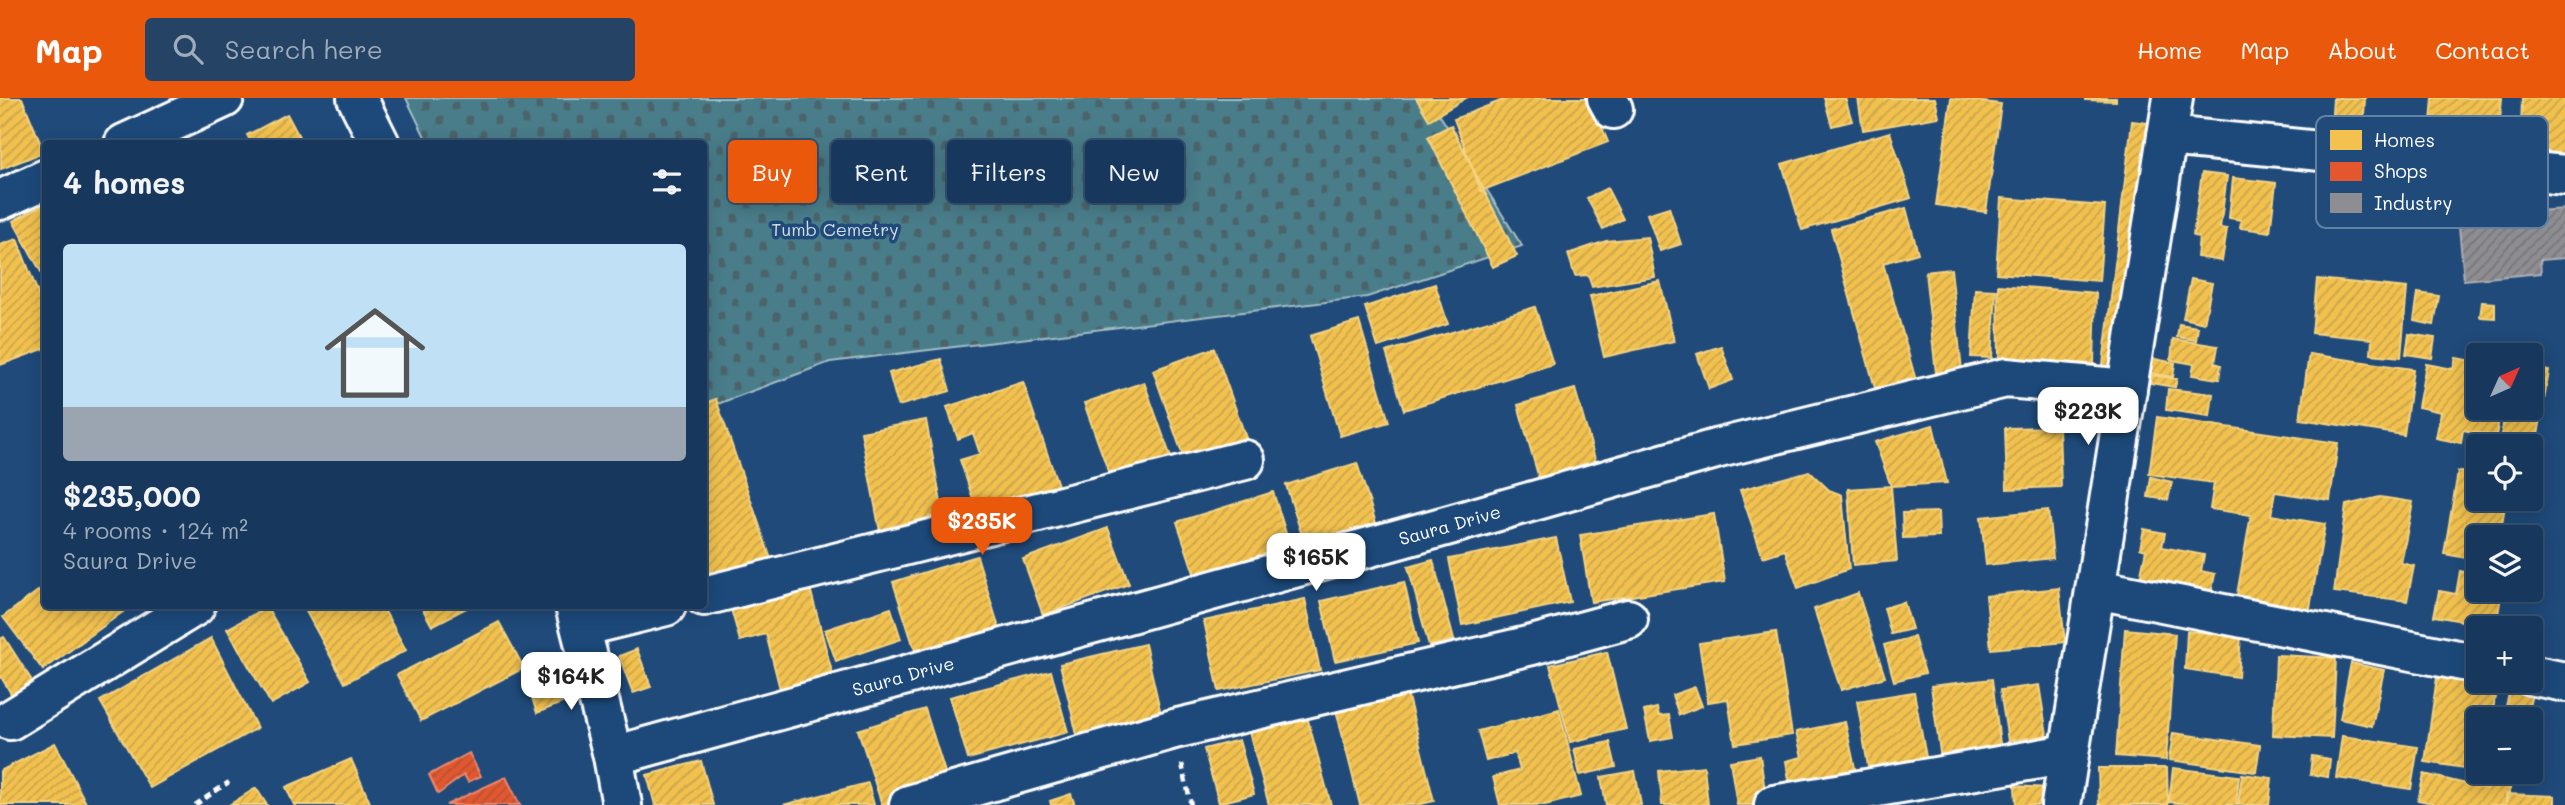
<!DOCTYPE html>
<html lang="en">
<head>
<meta charset="utf-8">
<style>
	body { margin:0; font-family:Mali,sans-serif; background:#244365; color:#f1f3f6; height:100vh; display:flex; flex-direction:column; font-size:26px; white-space:nowrap }
	* { box-sizing:border-box; margin:0 }
	p { font-size:23px; color:#9eacbb }
	.icon { flex:none; width:38px; height:38px; fill:none; stroke:currentColor; stroke-width:2; stroke-linecap:round; stroke-linejoin:round }
	.map { position:relative; flex:1; overflow:hidden }
	.details { position:absolute; left:42px; top:42px; width:665px; height:469px; display:flex; flex-direction:column; background:#17385c; border-radius:7px; box-shadow:0 4px 18px #0003,0 0 0 2px #365272 }
	.details>* { flex:none }
	.guide { position:absolute; left:728px; top:42px; width:665px; height:63px; display:flex; gap:14px }
	.needle { width:46px; rotate:45deg }
	.tools { position:absolute; left:2466px; top:245px; display:grid; gap:14px }
	.tools a { display:grid; place-items:center; width:77px; height:77px; border-radius:7px; background:#17385c; box-shadow:0 4px 18px #0003,0 0 0 2px #365272; font-size:35px }
	.price { position:absolute; translate:-50% -60px; padding:0 16px; border-radius:14px; background:#fff; color:#222; font-size:23px; line-height:46px; filter:drop-shadow(0 2px 4px #0008) }
	.price::after { content:''; position:absolute; left:50%; top:42px; width:21px; height:16px; margin-left:-10px; background:inherit; clip-path:polygon(0 0,100% 0,50% 100%) }
	.price.selected { background:#ea580c; color:#fff }
	ul { padding:0; list-style:none }
	li { display:grid; align-content:center; gap:14px; height:371px; padding:0 21px }
	li+li { border-top:2px solid #365272 }
	li span { display:grid; place-items:center; height:217px; border-radius:7px; color:#555 }
	li>.icon { margin-inline-start:auto }
	span .icon { width:126px; height:126px; fill:#fffc; stroke-width:1 }
	li b { font-size:30px }
	h2 { display:flex; justify-content:space-between; align-items:center; height:84px; padding:0 21px; font-size:30px }
	.chip { padding:0 24px; border-radius:7px; background:#17385c; box-shadow:0 4px 18px #0003,0 0 0 2px #365272; font-size:24px; line-height:63px }
	.chip.selected { background:#ea580c; color:#fff }
	header { display:flex; align-items:center; gap:42px; box-sizing:border-box; height:98px; padding:0 35px; background:#ea580c; color:#fff }
	header strong { font-size:33px }
	nav { display:flex; gap:38px; margin-inline-start:auto; font-size:24px }
	.search { width:490px; height:63px; background:#244365; display:flex; align-items:center; gap:18px; box-sizing:border-box; padding:0 24px; border-radius:7px; color:#9eacbb; font-size:26px }
	.map>svg:first-child { display:block }
</style>
</head>
<body>
<header>
<strong>Map</strong>
<div class="search"><svg class="icon" aria-label="search" viewBox="0 0 24 24"><circle cx="10" cy="10" r="6"/><path d="M15 15l6 6"/></svg>Search here</div>
<nav><a>Home</a><a>Map</a><a>About</a><a>Contact</a></nav>
</header>
<div class="map">
<svg width="2565" height="707" viewBox="0 0 2565 707">
	<defs>
		<pattern id="cemetery-stones" width="16" height="16" patternUnits="userSpaceOnUse" patternTransform="scale(1.75)"><rect width="16" height="16" fill="#4a7d8a"/><path d="M2 7V4a2 2 0 0 1 4 0v3zM10 15v-3a2 2 0 0 1 4 0v3z" fill="#4b646b"/></pattern>
		<pattern id="homes-hatch" width="6" height="6" patternUnits="userSpaceOnUse" patternTransform="scale(1.75)"><rect width="6" height="6" fill="#f2c14e"/><path d="M-1 1l2-2M0 6l6-6M5 7l2-2" fill="none" stroke="#c8a44e"/></pattern>
		<pattern id="shops-hatch" width="6" height="6" patternUnits="userSpaceOnUse" patternTransform="scale(1.75)"><rect width="6" height="6" fill="#e4572e"/><path d="M-1 1l2-2M0 6l6-6M5 7l2-2" fill="none" stroke="#af5338"/></pattern>
		<pattern id="industry-hatch" width="6" height="6" patternUnits="userSpaceOnUse" patternTransform="scale(1.75)"><rect width="6" height="6" fill="#8d8d92"/><path d="M-1 1l2-2M0 6l6-6M5 7l2-2" fill="none" stroke="#76767a"/></pattern>
	</defs>
	<rect width="100%" height="100%" fill="#1f4a7a"/>
	<filter id="ink" filterUnits="userSpaceOnUse"><feTurbulence type="fractalNoise" baseFrequency=".0143" numOctaves="2"/><feDisplacementMap in="SourceGraphic" scale="14" xChannelSelector="R" yChannelSelector="G"/><feConvolveMatrix kernelMatrix="1 2 1 2 8 2 1 2 1" color-interpolation-filters="sRGB"/></filter>
	<g filter="url(#ink)">
		<!-- cemetery -->
		<path fill="url(#cemetery-stones)" stroke="#a4bec4" stroke-width="2" d="M 406,0 L 1429,0 L 1522,148 L 1367,199 L 830,264 L 704,311 L 704,46 L 428,45 Z"/>
		<!-- homes -->
		<path fill="url(#homes-hatch)" stroke="#f6d483" stroke-width="2" d="M 0,0 L 22,0 L 44,54 L 1,71 Z
			M 1416,0 L 1466,0 L 1429,22 Z
			M 1508,0 L 1590,0 L 1608,44 L 1481,93 L 1454,21 Z
			M 1824,0 L 1845,0 L 1852,23 L 1832,28 Z
			M 1858,0 L 1935,0 L 1939,19 L 1863,32 Z
			M 1951,0 L 2001,6 L 1986,114 L 1936,107 Z
			M 2086,0 L 2116,0 L 2116,3 L 2086,2 Z
			M 2333,0 L 2365,0 L 2362,52 L 2330,49 Z
			M 2433,0 L 2502,0 L 2497,55 L 2429,49 Z
			M 2522,0 L 2565,0 L 2564,65 L 2520,63 Z
			M 287,16 L 303,46 L 252,46 L 247,37 Z
			M 2132,23 L 2157,26 L 2127,278 L 2102,275 Z
			M 1451,27 L 1517,158 L 1493,169 L 1428,39 Z
			M 1890,34 L 1911,100 L 1802,132 L 1782,66 Z
			M 2202,75 L 2227,78 L 2220,130 L 2227,131 L 2222,163 L 2197,159 L 2199,139 L 2193,138 Z
			M 2233,80 L 2276,85 L 2270,134 L 2240,130 L 2241,122 L 2229,120 Z
			M 1607,90 L 1623,121 L 1603,131 L 1587,100 Z
			M 2001,100 L 2105,108 L 2099,183 L 1996,175 Z
			M 46,105 L 46,183 L 13,123 Z
			M 1669,109 L 1681,146 L 1660,153 L 1647,116 Z
			M 1906,110 L 1918,155 L 1883,165 L 1917,286 L 1877,297 L 1831,131 Z
			M 1647,139 L 1655,179 L 1592,189 L 1588,177 L 1575,178 L 1568,156 L 1606,143 Z
			M 17,141 L 46,216 L 46,250 L 0,267 L 0,147 Z
			M 1951,171 L 1962,273 L 1936,275 L 1925,174 Z
			M 2191,181 L 2212,185 L 2204,225 L 2183,220 Z
			M 2317,181 L 2407,190 L 2401,259 L 2371,256 L 2372,241 L 2312,235 Z
			M 1660,183 L 1674,243 L 1604,259 L 1590,198 Z
			M 1435,186 L 1448,226 L 1378,249 L 1365,209 Z
			M 1998,187 L 2096,195 L 2094,266 L 1999,261 Z
			M 1975,191 L 1996,192 L 1992,260 L 1971,259 Z
			M 2418,195 L 2439,198 L 2434,227 L 2414,223 Z
			M 2482,204 L 2495,205 L 2495,220 L 2480,219 Z
			M 1535,209 L 1553,266 L 1404,312 L 1386,254 Z
			M 1359,223 L 1389,324 L 1340,338 L 1310,238 Z
			M 2179,226 L 2198,229 L 2196,242 L 2177,239 Z
			M 2409,236 L 2435,240 L 2432,260 L 2406,256 Z
			M 2173,241 L 2218,248 L 2215,265 L 2221,267 L 2219,281 L 2192,277 L 2194,266 L 2171,262 Z
			M 1721,248 L 1733,282 L 1709,291 L 1697,256 Z
			M 1214,250 L 1246,340 L 1184,361 L 1153,272 Z
			M 2309,256 L 2413,271 L 2404,337 L 2300,321 Z
			M 2150,260 L 2175,265 L 2173,279 L 2147,275 Z
			M 2456,260 L 2474,263 L 2472,274 L 2476,275 L 2475,279 L 2478,279 L 2478,310 L 2501,310 L 2496,338 L 2463,332 L 2461,345 L 2436,340 L 2441,314 L 2418,309 L 2426,266 L 2453,271 Z
			M 941,261 L 950,293 L 898,308 L 889,275 Z
			M 2530,270 L 2549,273 L 2537,343 L 2501,337 L 2506,310 L 2530,310 Z
			M 2152,277 L 2177,281 L 2175,289 L 2150,285 Z
			M 1023,284 L 1060,393 L 979,419 L 960,362 L 980,356 L 973,335 L 958,341 L 947,309 Z
			M 1144,284 L 1175,371 L 1115,392 L 1084,305 Z
			M 1575,291 L 1597,368 L 1540,384 L 1518,307 Z
			M 2168,291 L 2213,296 L 2210,318 L 2166,312 Z
			M 716,301 L 771,461 L 704,483 L 704,305 Z
			M 2157,319 L 2338,345 L 2330,402 L 2275,394 L 2271,417 L 2325,426 L 2309,515 L 2236,502 L 2251,417 L 2210,411 L 2214,385 L 2149,376 Z
			M 926,322 L 946,432 L 882,444 L 861,334 Z
			M 1933,327 L 1947,385 L 1891,388 L 1875,344 Z
			M 2059,329 L 2061,389 L 2007,391 L 2005,330 Z
			M 1357,365 L 1376,425 L 1305,447 L 1286,387 Z
			M 1809,373 L 1829,392 L 1842,397 L 1849,471 L 1798,490 L 1785,452 L 1763,459 L 1740,392 Z
			M 2458,374 L 2478,375 L 2478,401 L 2506,401 L 2500,439 L 2478,439 L 2478,462 L 2444,456 Z
			M 2151,379 L 2172,384 L 2168,402 L 2148,399 Z
			M 1891,388 L 1897,463 L 1853,467 L 1848,391 Z
			M 1273,394 L 1290,448 L 1195,478 L 1177,424 Z
			M 2380,399 L 2413,404 L 2401,465 L 2414,468 L 2407,503 L 2334,494 L 2346,407 Z
			M 2048,412 L 2053,460 L 1986,467 L 1981,419 Z
			M 1938,414 L 1939,439 L 1903,440 L 1902,415 Z
			M 1714,416 L 1725,484 L 1591,504 L 1580,437 Z
			M 1108,430 L 1129,486 L 1043,517 L 1023,461 Z
			M 2144,431 L 2165,435 L 2162,449 L 2204,457 L 2201,473 L 2215,476 L 2210,501 L 2140,480 L 2146,452 L 2140,450 Z
			M 1556,440 L 1570,504 L 1462,527 L 1449,461 Z
			M 977,458 L 1000,533 L 917,559 L 893,484 Z
			M 1433,462 L 1454,542 L 1429,548 L 1408,469 Z
			M 2460,473 L 2478,477 L 2478,492 L 2502,492 L 2496,529 L 2434,518 L 2439,493 L 2456,496 Z
			M 1404,484 L 1418,545 L 1335,563 L 1321,503 Z
			M 46,487 L 46,508 L 131,508 L 43,572 L 3,519 Z
			M 810,490 L 833,578 L 780,591 L 766,536 L 740,543 L 731,511 Z
			M 2059,490 L 2065,544 L 1991,551 L 1986,498 Z
			M 1858,495 L 1885,579 L 1841,592 L 1814,511 Z
			M 1305,501 L 1320,572 L 1219,593 L 1204,523 Z
			M 1904,504 L 1912,531 L 1891,536 L 1884,510 Z
			M 303,508 L 382,508 L 406,552 L 345,585 Z
			M 421,508 L 470,508 L 432,528 Z
			M 267,509 L 310,584 L 271,606 L 227,531 Z
			M 891,510 L 901,541 L 836,563 L 825,532 Z
			M 499,524 L 524,570 L 421,623 L 397,577 Z
			M 2125,531 L 2175,536 L 2166,662 L 2116,658 Z
			M 2187,533 L 2241,538 L 2238,579 L 2185,571 Z
			M 1776,534 L 1792,637 L 1735,646 L 1728,601 L 1708,604 L 1699,545 Z
			M 4,539 L 34,586 L 13,599 L 0,577 L 0,541 Z
			M 1914,539 L 1925,575 L 1894,583 L 1884,547 Z
			M 211,540 L 257,630 L 150,690 L 100,603 Z
			M 1145,546 L 1163,625 L 1079,645 L 1060,566 Z
			M 637,551 L 651,589 L 633,595 L 619,558 Z
			M 1607,554 L 1626,631 L 1570,644 L 1550,567 Z
			M 2276,557 L 2336,560 L 2332,640 L 2273,637 Z
			M 2351,565 L 2384,572 L 2372,628 L 2340,621 Z
			M 2438,572 L 2478,583 L 2497,583 L 2492,621 L 2478,621 L 2478,672 L 2425,664 Z
			M 1051,573 L 1068,634 L 968,661 L 950,599 Z
			M 1992,581 L 2001,654 L 1941,662 L 1931,588 Z
			M 555,585 L 562,605 L 537,615 L 530,594 Z
			M 1405,587 L 1434,703 L 1417,707 L 1360,707 L 1334,604 Z
			M 2039,587 L 2047,637 L 2008,643 L 2000,592 Z
			M 1695,589 L 1702,608 L 1679,617 L 1672,597 Z
			M 2510,591 L 2532,596 L 2526,621 L 2503,621 Z
			M 1914,594 L 1928,670 L 1870,680 L 1857,603 Z
			M 1657,610 L 1659,618 L 1669,617 L 1673,639 L 1650,643 L 1644,613 Z
			M 925,611 L 949,687 L 882,707 L 858,632 Z
			M 1559,611 L 1581,698 L 1545,707 L 1500,707 L 1493,679 L 1520,672 L 1515,655 L 1486,663 L 1478,633 Z
			M 1306,615 L 1331,707 L 1269,707 L 1248,630 Z
			M 1845,624 L 1858,684 L 1791,694 L 1786,663 L 1802,659 L 1796,634 Z
			M 2173,635 L 2260,647 L 2256,674 L 2169,662 Z
			M 2342,638 L 2418,649 L 2411,691 L 2336,680 Z
			M 1239,642 L 1254,696 L 1219,705 L 1204,651 Z
			M 1610,644 L 1616,669 L 1580,677 L 1574,651 Z
			M 55,645 L 87,707 L 0,707 L 0,673 Z
			M 1760,658 L 1767,707 L 1737,707 L 1730,663 Z
			M 2312,658 L 2330,661 L 2328,679 L 2310,676 Z
			M 351,661 L 371,707 L 294,707 L 286,689 Z
			M 701,663 L 713,707 L 655,707 L 647,677 Z
			M 1704,668 L 1708,707 L 1662,707 L 1659,673 Z
			M 2098,670 L 2167,670 L 2168,707 L 2099,707 Z
			M 2173,670 L 2239,678 L 2236,707 L 2197,707 L 2169,704 Z
			M 1635,673 L 1641,707 L 1606,707 L 1601,679 Z
			M 2491,674 L 2514,674 L 2506,707 L 2441,707 L 2418,702 L 2424,676 L 2487,691 Z
			M 2242,676 L 2272,680 L 2269,707 L 2238,707 Z
			M 868,685 L 874,707 L 783,707 Z
			M 2015,688 L 2047,690 L 2045,707 L 2016,707 Z
			M 256,690 L 267,707 L 229,707 Z
			M 1071,696 L 1075,707 L 1051,707 L 1050,703 Z
			M 2506,696 L 2555,698 L 2555,707 L 2506,707 Z"/>
		<!-- shops -->
		<path fill="url(#shops-hatch)" stroke="#ec896d" stroke-width="2" d="M 469,655 L 481,678 L 468,684 L 464,677 L 438,696 L 429,677 Z
			M 506,679 L 520,707 L 446,707 Z"/>
		<!-- industry -->
		<path fill="url(#industry-hatch)" stroke="#afafb3" stroke-width="2" d="M 2536,100 L 2537,113 L 2565,111 L 2565,160 L 2540,162 L 2541,175 L 2464,182 L 2457,107 Z"/>
		<g fill="none" stroke-linecap="round" stroke-linejoin="round">
			<!-- street casing -->
			<g stroke="#fff" stroke-width="44">
				<g id="street">
					<path d="M 1607,0 L 1613,11"/>
					<path d="M 2167,38 L 2565,77"/>
					<path d="M 124,46 L 224,0"/>
					<path d="M 0,102 L 46,81"/>
					<path d="M 2096,491 L 2478,566"/>
					<path d="M 704,498 L 1245,362"/>
					<path d="M 581,529 L 666,508"/>
					<path d="M 2530,577 L 2565,584"/>
					<path d="M 10,622 L 195,508"/>
					<path id="s1" d="M 613,658 L 1453,426 L 1719,350 L 2006,280 L 2127,291"/>
					<path d="M 909,707 L 1174,631 L 1532,547 L 1628,521"/>
					<path d="M 1774,707 L 2068,656"/>
					<path d="M 2061,707 L 2173,0"/>
				</g>
			</g>
			<!-- secondary casing -->
			<g stroke="#fff" stroke-width="44">
				<path id="secondary" d="M 357,0 L 380,46
					M 575,508 L 613,658 L 622,707"/>
			</g>
			<!-- path -->
			<path stroke="#fff" stroke-width="4.5" stroke-dasharray="7 5" stroke-linecap="butt" d="M 1182,666 L 1191,707
				M 195,707 L 229,684"/>
			<!-- street -->
			<use href="#street" stroke="#1f4a7a" stroke-width="38"/>
			<!-- secondary -->
			<use href="#secondary" stroke="#1f4a7a" stroke-width="38"/>
		</g>
	</g>
	<g text-anchor="middle" dominant-baseline="central" stroke-width="7" stroke-linejoin="round" paint-order="stroke">
		<!-- park labels -->
		<g font-size="18" fill="#d2dee2" stroke="#1f4a7a">
			<text x="835" y="131">Tumb Cemetry</text>
		</g>
		<!-- street labels -->
		<g font-size="18" fill="#fff" stroke="#1f4a7a">
			<text stroke="none"><textPath href="#s1" startOffset="868">Saura Drive</textPath></text>
			<text stroke="none"><textPath href="#s1" startOffset="301">Saura Drive</textPath></text>
		</g>
	</g>
	<!-- legend -->
	<rect x="2316" y="18" width="232" height="112" rx="10" fill="#1f4a7a" stroke="#6280a2" stroke-width="2"/>
	<rect x="2330" y="32" width="32" height="20" fill="#f2c14e"/>
	<rect x="2330" y="64" width="32" height="19" fill="#e4572e"/>
	<rect x="2330" y="95" width="32" height="20" fill="#8d8d92"/>
	<g font-size="19" fill="#fff">
		<text x="2374" y="49">Homes</text>
		<text x="2374" y="80">Shops</text>
		<text x="2374" y="112">Industry</text>
	</g>
</svg>
<div class="tools">
<a><svg class="needle" viewBox="-14 -14 28 28"><path d="M0-13l5 13h-10z" fill="#e53935"/><path d="M0 13l5-13h-10z" fill="#9eacbb"/></svg></a>
<a><svg class="icon" aria-label="locate" viewBox="0 0 24 24"><circle cx="12" cy="12" r="6"/><path d="M12 2v4M12 18v4M2 12h4M18 12h4"/></svg></a>
<a><svg class="icon" aria-label="layers" viewBox="0 0 24 24"><path d="M12 4l9 5-9 5-9-5zM3 14l9 5 9-5"/></svg></a>
<a>+</a>
<a>−</a>
</div>
<b class="price" style="left:2088px;top:349px">$223K</b>
<b class="price selected" style="left:982px;top:459px">$235K</b>
<b class="price" style="left:1316px;top:495px">$165K</b>
<b class="price" style="left:571px;top:614px">$164K</b>
<div class="guide">
<a class="chip selected">Buy</a>
<a class="chip">Rent</a>
<a class="chip">Filters</a>
<a class="chip">New</a>
</div>
<section class="details">
<h2>4 homes<svg class="icon" aria-label="filters" viewBox="0 0 24 24"><path d="M4 7h16M4 17h16"/><circle cx="9" cy="7" r="2"/><circle cx="15" cy="17" r="2"/></svg></h2>
<ul>
<li><span style="background:linear-gradient(#bfe0f5 75%,#9aa5b1 0)"><svg class="icon" aria-label="home" viewBox="0 0 24 24"><path d="M3 11l9-7 9 7M6 9v11h12V9"/></svg></span><div><b>$235,000</b><p>4 rooms · 124 m²</p><p>Saura Drive</p></div></li>
</ul>
</section>
</div>
</body>
</html>
